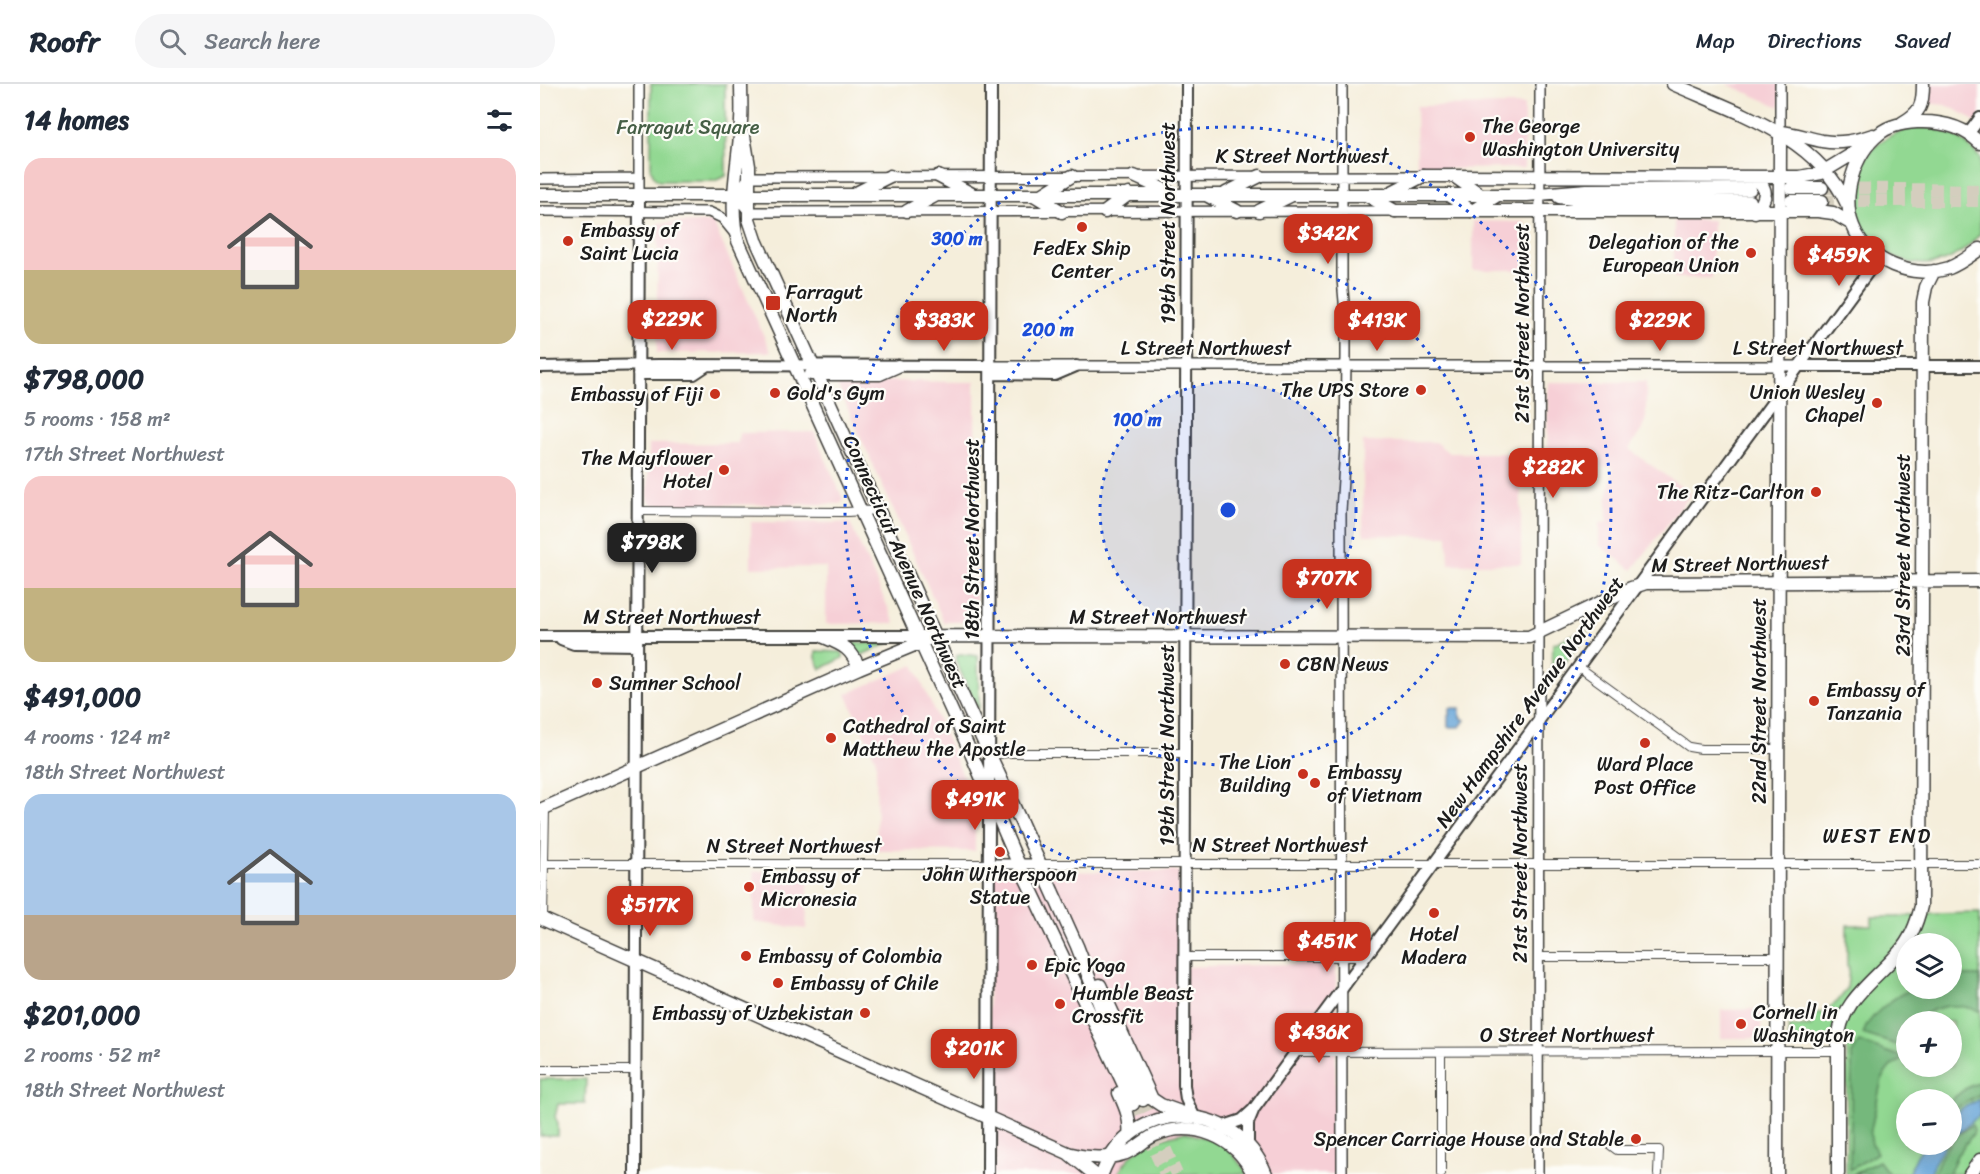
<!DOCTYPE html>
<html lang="en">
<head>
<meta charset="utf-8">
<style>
	body { margin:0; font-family:Sriracha,sans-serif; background:#f6f6f7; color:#1f2937; height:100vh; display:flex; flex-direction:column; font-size:22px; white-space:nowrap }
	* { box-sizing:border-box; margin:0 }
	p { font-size:20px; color:#747a83 }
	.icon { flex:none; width:33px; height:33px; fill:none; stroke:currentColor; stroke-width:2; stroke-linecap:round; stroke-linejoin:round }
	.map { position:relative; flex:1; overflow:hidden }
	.panel { display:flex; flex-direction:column; background:#fff; width:540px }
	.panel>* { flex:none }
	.fabs { position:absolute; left:1356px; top:849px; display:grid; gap:12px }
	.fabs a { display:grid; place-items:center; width:66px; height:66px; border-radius:50%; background:#fff; box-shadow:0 3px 15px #0003; font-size:30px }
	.price { position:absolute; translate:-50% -51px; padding:0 14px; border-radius:12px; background:#c8321e; color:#fff; font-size:20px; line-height:39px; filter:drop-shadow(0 2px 3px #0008) }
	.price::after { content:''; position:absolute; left:50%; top:36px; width:18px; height:14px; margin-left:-9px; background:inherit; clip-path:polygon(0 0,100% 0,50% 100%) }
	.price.active { background:#222; color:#fff }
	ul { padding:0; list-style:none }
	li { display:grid; align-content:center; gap:12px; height:318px; padding:0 24px }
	li span { display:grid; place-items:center; height:186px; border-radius:18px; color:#555 }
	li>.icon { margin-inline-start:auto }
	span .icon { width:108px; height:108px; fill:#fffc; stroke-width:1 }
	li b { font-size:26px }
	h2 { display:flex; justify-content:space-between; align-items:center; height:72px; padding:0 24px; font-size:26px }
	header { display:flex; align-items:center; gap:36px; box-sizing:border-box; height:84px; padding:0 30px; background:#fff; border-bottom:2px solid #e0e1e3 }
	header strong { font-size:28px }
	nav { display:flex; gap:33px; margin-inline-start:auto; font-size:21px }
	.search { width:420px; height:54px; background:#f6f6f7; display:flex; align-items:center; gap:15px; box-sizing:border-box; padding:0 21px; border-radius:33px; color:#747a83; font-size:22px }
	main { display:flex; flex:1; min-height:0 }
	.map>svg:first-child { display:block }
</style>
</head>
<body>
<header>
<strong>Roofr</strong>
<div class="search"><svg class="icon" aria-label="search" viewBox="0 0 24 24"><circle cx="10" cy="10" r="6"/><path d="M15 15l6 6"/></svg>Search here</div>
<nav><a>Map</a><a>Directions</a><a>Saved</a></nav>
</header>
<main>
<section class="panel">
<h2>14 homes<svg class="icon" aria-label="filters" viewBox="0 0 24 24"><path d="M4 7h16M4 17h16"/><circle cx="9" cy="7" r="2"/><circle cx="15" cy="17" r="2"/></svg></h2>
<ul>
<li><span style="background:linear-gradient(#f6c9c9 60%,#c2b280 0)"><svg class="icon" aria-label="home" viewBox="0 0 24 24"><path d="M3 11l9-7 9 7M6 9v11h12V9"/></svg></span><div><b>$798,000</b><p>5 rooms · 158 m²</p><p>17th Street Northwest</p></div></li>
<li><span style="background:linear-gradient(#f6c9c9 60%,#c2b280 0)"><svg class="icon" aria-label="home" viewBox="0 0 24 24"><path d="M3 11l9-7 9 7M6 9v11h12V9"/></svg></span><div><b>$491,000</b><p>4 rooms · 124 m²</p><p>18th Street Northwest</p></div></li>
<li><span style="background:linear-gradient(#a9c7e8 65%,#b9a48a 0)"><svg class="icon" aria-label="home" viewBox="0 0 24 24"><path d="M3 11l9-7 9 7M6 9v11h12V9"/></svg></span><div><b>$201,000</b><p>2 rooms · 52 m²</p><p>18th Street Northwest</p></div></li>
</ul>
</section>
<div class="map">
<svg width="1440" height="1090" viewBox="0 0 1440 1090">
	<rect width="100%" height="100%" fill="#fdfcf7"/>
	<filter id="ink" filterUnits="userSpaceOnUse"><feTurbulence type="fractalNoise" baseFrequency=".0167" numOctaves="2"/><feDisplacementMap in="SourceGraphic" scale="12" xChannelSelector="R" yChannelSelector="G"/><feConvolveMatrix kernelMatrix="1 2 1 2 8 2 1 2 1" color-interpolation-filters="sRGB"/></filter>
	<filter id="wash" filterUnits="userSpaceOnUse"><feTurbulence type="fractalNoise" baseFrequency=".008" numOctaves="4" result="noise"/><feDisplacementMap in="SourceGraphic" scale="24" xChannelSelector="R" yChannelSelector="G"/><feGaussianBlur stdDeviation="1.35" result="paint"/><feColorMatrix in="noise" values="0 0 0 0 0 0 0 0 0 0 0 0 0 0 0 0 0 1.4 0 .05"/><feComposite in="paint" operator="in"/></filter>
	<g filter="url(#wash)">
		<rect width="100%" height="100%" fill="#f5eedb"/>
		<!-- built -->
		<path fill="#f6cfd6" d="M 1187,0 L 1240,0 L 1240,23 Z
			M 1383,0 L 1440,0 L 1440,43 L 1426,31 L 1406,21 L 1383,19 Z
			M 984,21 L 984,84 L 877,85 L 876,22 Z
			M 1134,135 L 1173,136 L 1172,194 L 1134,194 Z
			M 933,137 L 985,138 L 985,186 L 933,186 Z
			M 173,138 L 231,268 L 117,269 L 118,139 Z
			M 325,297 L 435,298 L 436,538 L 404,538 L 297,301 Z
			M 1008,298 L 1106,298 L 1106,333 L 1103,344 L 1089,365 L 1151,410 L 1092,486 L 1059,461 L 1059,439 L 1067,438 L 1067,416 L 1073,383 L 1007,384 Z
			M 274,348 L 303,415 L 300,420 L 114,421 L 108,416 L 109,360 L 198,359 L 199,349 Z
			M 823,358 L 895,358 L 909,369 L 981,369 L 981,480 L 909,480 L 908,452 L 824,451 L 823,446 Z
			M 211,438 L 310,439 L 355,539 L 286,540 L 286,483 L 211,484 Z
			M 374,581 L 435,719 L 435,767 L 337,766 L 336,676 L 306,610 Z
			M 269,786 L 266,845 L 214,838 L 214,787 Z
			M 639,787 L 638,883 L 796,879 L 795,1090 L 448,1090 L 449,788 Z
			M 1221,925 L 1221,954 L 1181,954 L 1181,926 Z"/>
		<!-- green -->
		<path fill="#92d892" stroke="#577a57" stroke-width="1.5" fill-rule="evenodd" d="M 111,0 L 185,0 L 186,92 L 174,97 L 119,97 L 115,94 L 111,86 Z
			M 1378,43 C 1404,44 1424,53 1440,74 L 1440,150 C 1430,162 1419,172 1404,177 C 1359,191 1309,154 1315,106 C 1315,98 1319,91 1321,84 C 1330,59 1354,47 1378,43 Z
			M 1044,546 L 1047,549 L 1013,594 L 1011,592 L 1013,560 Z
			M 315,559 L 345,559 L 347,560 L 319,572 L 312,562 Z
			M 276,567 L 301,568 L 303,570 L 303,574 L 281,585 L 276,574 Z
			M 420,570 L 438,572 L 439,624 L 437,624 L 416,577 L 417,571 Z
			M 1440,829 L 1440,1090 L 1306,1090 L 1307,957 L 1249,956 L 1249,943 L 1271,942 L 1270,929 L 1282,929 L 1298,917 L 1307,905 L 1309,883 L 1307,882 L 1307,841 L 1332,841 L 1332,833 L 1358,833 L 1389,830 ZM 1366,860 L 1412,860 L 1412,904 L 1366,904 ZM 1366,938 L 1412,938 L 1412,982 L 1366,982 ZM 1366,1016 L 1412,1016 L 1412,1060 L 1366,1060 Z
			M 0,995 L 46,995 L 45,1020 L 18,1020 L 15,1033 L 18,1039 L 18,1052 L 0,1052 Z
			M 645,1048 L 683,1059 L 709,1090 L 578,1090 C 596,1057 613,1057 645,1048 Z"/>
		<!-- forest -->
		<path fill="#75b87c" stroke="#486a4c" stroke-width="1.5" d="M 1423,892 L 1440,892 L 1440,927 C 1417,920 1406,919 1384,930 C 1378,933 1373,938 1366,938 L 1363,963 L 1323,950 C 1328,932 1355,911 1373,905 C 1384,902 1399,904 1412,904 L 1412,893 Z
			M 1319,958 L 1364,974 L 1350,983 L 1342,994 L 1330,1050 L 1332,1060 L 1337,1069 L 1310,1086 L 1312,970 Z
			M 1440,998 L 1440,1011 L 1419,1022 L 1412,1028 L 1411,1016 L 1425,1005 Z
			M 1432,1041 L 1434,1045 L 1433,1050 L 1417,1071 L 1409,1090 L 1394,1090 C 1400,1070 1413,1051 1432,1041 Z
			M 1339,1077 L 1349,1090 L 1313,1090 Z"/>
		<!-- water -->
		<path fill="#66a4d8" stroke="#41607a" stroke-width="1.5" d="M 910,624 L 920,624 L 920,633 L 925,636 L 920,643 L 908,643 L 908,632 L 910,632 Z
			M 1440,1015 L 1440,1031 L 1412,1054 L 1412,1033 L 1420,1025 Z
			M 1386,1060 L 1405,1061 L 1393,1081 L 1391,1090 L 1368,1090 L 1378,1070 Z"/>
	</g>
	<g filter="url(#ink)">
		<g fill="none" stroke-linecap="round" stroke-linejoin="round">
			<!-- primary-tunnel -->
			<path stroke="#d4cebe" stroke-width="12" stroke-dasharray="12 6" stroke-linecap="butt" d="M 603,1016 L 637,1090
				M 593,1020 L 625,1090"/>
			<!-- trunk-tunnel -->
			<path stroke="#d4cebe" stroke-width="12" stroke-dasharray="12 6" stroke-linecap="butt" d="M 1282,104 L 1440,106
				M 1282,117 L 1440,117"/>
			<!-- minor casing -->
			<g stroke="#3d3c39" stroke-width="10">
				<path id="minor" d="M 98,427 L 307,428 L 338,426
					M 1039,583 L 1149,663 L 1161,665 L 1239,665
					M 450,671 L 467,669 L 645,669
					M 4,780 L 449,780
					M 500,780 L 1440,780
					M 3,835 L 5,724
					M 645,873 L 825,873
					M 998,873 L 1238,873
					M 757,968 L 1298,967
					M 901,968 L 901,1090
					M 0,986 L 95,986
					M 1069,1060 L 1077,1066 L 1119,1066 L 1118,1090"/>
			</g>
			<!-- tertiary casing -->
			<g stroke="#3d3c39" stroke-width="12">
				<path id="tertiary" d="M 1240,48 L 1240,0
					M 0,95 L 99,94
					M 99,111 L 99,0
					M 0,127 L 169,128 L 182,134 L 195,150
					M 855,127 L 209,128 L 195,111 L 209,93 L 881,92
					M 451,282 L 1259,282
					M 449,780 L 500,780
					M 802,1090 L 801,427 L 805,364 L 806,272 L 806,240 L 802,195 L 802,0
					M 998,1090 L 1000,0"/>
			</g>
			<!-- secondary casing -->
			<g stroke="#3d3c39" stroke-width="14">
				<path id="secondary" d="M 647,0 L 644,1001 L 646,1015 L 654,1032
					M 1429,49 L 1440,34
					M 1259,282 L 1440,282
					M 0,283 L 119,281 L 451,282
					M 98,290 L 154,290 L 166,282
					M 451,290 L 515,291 L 536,282
					M 0,552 L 384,552
					M 21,555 L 34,560 L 97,561
					M 684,1042 L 702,1036 L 713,1026 L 1339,173
					M 708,1059 L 708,1039 L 713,1027
					M 95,1090 L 99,111
					M 448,1090 L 451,0"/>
			</g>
			<!-- primary casing -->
			<g stroke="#3d3c39" stroke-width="15">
				<path id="primary" d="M 201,0 C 201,12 202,25 201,37 C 200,74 187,122 198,157 L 430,667 L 475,772 L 593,1020
					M 1133,0 C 1196,28 1276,52 1307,120
					M 1362,39 C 1381,28 1383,21 1383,0
					M 1240,48 C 1255,49 1267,54 1282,57 C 1300,60 1315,57 1333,51
					M 204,52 L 209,82 L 209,135 L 216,156 L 435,639 L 481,738 L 537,862 L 562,927 L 603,1016
					M 1440,59 C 1423,42 1401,37 1377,38 C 1364,39 1349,41 1339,50 C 1314,70 1301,112 1313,142 C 1327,178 1373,196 1409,184 C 1420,180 1430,172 1440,165
					M 883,92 L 1260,93 L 1281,89 L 1329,60
					M 1212,93 C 1229,103 1228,114 1215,128
					M 855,127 L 1278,127 L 1293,129 L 1312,140
					M 271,290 L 340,290 L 358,282
					M 284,553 C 303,561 311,564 319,584
					M 0,726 L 319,584 L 396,552 L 989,553 L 1091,504 L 1106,499 L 1440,497
					M 0,834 L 528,1069 L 554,1090
					M 560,901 L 612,1015 L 621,1021 L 646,1030
					M 579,1009 C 586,1024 591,1036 589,1052
					M 532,1070 C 549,1074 567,1075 583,1070 C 595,1067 603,1056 615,1051 C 653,1035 696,1053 713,1090
					M 562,1090 C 591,1013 695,1014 726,1090
					M 1237,1090 L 1240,48
					M 1298,1090 L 1298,958 C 1300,916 1335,897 1359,868 C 1371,855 1377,839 1381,822 L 1383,218 L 1386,203 L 1394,187
					M 1430,1090 L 1440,1076"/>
			</g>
			<!-- trunk casing -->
			<g stroke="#3d3c39" stroke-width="15">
				<path id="trunk" d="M 398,92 L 432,110
					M 594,92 L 629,108
					M 914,92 L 941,111
					M 1251,104 L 1282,104
					M 316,109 L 350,92
					M 686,109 L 720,92
					M 850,109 L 883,92
					M 503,110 L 532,92
					M 0,111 L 987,111 L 1047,106 L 1210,105
					M 494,111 L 522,128
					M 826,111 L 855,127
					M 908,111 L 932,127 L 958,111
					M 668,112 L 697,127
					M 1019,113 L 1047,117 L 1210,117
					M 1251,117 L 1282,117
					M 367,127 L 395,112
					M 719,127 L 750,112
					M 565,128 L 589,110"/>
			</g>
			<!-- minor -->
			<use href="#minor" stroke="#fff" stroke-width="8"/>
			<!-- tertiary -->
			<use href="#tertiary" stroke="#fff" stroke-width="9"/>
			<!-- secondary -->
			<use href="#secondary" stroke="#fff" stroke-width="10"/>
			<!-- primary -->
			<use href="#primary" stroke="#fff" stroke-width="12"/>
			<!-- trunk -->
			<use href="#trunk" stroke="#fff" stroke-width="12"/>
		</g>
	</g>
	<!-- distance rings -->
	<circle cx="688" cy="426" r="128" fill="#1d4ed8" fill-opacity=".12"/>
	<g fill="none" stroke="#1d4ed8" stroke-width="3" stroke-dasharray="3 6">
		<circle cx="688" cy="426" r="128"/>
		<circle cx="688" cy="426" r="255"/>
		<circle cx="688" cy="426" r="383"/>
	</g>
	<!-- markers -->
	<g fill="#c8321e" stroke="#fdfcf7" stroke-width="2">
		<circle cx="930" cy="53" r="6"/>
		<circle cx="542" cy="143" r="6"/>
		<circle cx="28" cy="157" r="6"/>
		<circle cx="1211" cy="169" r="6"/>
		<rect x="225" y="211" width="16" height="16" rx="3"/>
		<circle cx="881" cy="306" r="6"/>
		<circle cx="235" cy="309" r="6"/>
		<circle cx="175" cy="310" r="6"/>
		<circle cx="1337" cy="319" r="6"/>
		<circle cx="184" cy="386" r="6"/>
		<circle cx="1276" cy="408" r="6"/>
		<circle cx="745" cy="580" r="6"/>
		<circle cx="57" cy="599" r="6"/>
		<circle cx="1274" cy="617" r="6"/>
		<circle cx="291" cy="654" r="6"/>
		<circle cx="1105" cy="659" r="6"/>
		<circle cx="763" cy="690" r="6"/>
		<circle cx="775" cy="699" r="6"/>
		<circle cx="460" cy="768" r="6"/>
		<circle cx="209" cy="803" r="6"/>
		<circle cx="894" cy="829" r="6"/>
		<circle cx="206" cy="872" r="6"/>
		<circle cx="492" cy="881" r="6"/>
		<circle cx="238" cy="899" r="6"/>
		<circle cx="520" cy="920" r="6"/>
		<circle cx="325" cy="929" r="6"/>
		<circle cx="1201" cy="940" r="6"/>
		<circle cx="1096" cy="1055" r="6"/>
	</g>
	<g text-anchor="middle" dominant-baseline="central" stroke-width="4.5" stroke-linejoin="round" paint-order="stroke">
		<!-- poi labels -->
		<g font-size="20" fill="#1c1c1c" stroke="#fdfcf7" text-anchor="start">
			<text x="942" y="42">The George<tspan x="942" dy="23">Washington University</tspan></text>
			<text x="40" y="146">Embassy of<tspan x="40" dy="23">Saint Lucia</tspan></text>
			<text x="1199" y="158" text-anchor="end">Delegation of the<tspan x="1199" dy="23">European Union</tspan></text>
			<text x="542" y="164" text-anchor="middle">FedEx Ship<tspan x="542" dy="23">Center</tspan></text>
			<text x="246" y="208">Farragut<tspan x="246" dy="23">North</tspan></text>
			<text x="869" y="306" text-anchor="end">The UPS Store</text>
			<text x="1325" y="308" text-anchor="end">Union Wesley<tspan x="1325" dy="23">Chapel</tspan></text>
			<text x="247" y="309">Gold's Gym</text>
			<text x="163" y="310" text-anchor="end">Embassy of Fiji</text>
			<text x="172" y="374" text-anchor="end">The Mayflower<tspan x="172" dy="23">Hotel</tspan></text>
			<text x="1264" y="408" text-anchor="end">The Ritz-Carlton</text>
			<text x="757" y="580">CBN News</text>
			<text x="69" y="599">Sumner School</text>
			<text x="1286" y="606">Embassy of<tspan x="1286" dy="23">Tanzania</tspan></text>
			<text x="303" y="642">Cathedral of Saint<tspan x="303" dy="23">Matthew the Apostle</tspan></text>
			<text x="751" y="678" text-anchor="end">The Lion<tspan x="751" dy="23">Building</tspan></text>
			<text x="1105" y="680" text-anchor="middle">Ward Place<tspan x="1105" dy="23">Post Office</tspan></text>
			<text x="787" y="688">Embassy<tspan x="787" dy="23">of Vietnam</tspan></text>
			<text x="460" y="790" text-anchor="middle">John Witherspoon<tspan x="460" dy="23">Statue</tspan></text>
			<text x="221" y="792">Embassy of<tspan x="221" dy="23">Micronesia</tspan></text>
			<text x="894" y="850" text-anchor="middle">Hotel<tspan x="894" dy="23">Madera</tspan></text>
			<text x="218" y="872">Embassy of Colombia</text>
			<text x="504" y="881">Epic Yoga</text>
			<text x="250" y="899">Embassy of Chile</text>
			<text x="532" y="909">Humble Beast<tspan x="532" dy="23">Crossfit</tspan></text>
			<text x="1213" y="928">Cornell in<tspan x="1213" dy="23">Washington</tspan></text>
			<text x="313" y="929" text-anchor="end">Embassy of Uzbekistan</text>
			<text x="1084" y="1055" text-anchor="end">Spencer Carriage House and Stable</text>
		</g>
		<!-- park labels -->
		<g font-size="20" fill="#455e45" stroke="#fdfcf7">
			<text x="148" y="43">Farragut Square</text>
		</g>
		<!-- street labels -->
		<g font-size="20" fill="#1c1c1c" stroke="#fdfcf7">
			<text x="762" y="72">K Street Northwest</text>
			<text transform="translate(628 139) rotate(-90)">19th Street Northwest</text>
			<text transform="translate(982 239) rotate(-90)">21st Street Northwest</text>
			<text x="666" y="264">L Street Northwest</text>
			<text x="1278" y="264">L Street Northwest</text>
			<text transform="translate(432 455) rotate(-90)">18th Street Northwest</text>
			<text transform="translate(1363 471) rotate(-90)">23rd Street Northwest</text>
			<text transform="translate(365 478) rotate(66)">Connecticut Avenue Northwest</text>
			<text transform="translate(1200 480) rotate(-1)">M Street Northwest</text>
			<text x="132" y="533">M Street Northwest</text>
			<text x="618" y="533">M Street Northwest</text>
			<text transform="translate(1219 617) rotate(-90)">22nd Street Northwest</text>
			<text transform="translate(990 618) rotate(-54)">New Hampshire Avenue Northwest</text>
			<text transform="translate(627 661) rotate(-90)">19th Street Northwest</text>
			<text x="740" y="761">N Street Northwest</text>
			<text x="254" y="762">N Street Northwest</text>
			<text transform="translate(980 779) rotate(-90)">21st Street Northwest</text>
			<text x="1027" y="951">O Street Northwest</text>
		</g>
		<!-- neighbourhood labels -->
		<g font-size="21" letter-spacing="1.5" fill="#1c1c1c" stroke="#fdfcf7">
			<text x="1337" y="752">WEST END</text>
		</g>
	</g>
	<circle cx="688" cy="426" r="9" fill="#1d4ed8" stroke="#fdfcf7" stroke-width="3"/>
	<g font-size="18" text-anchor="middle" font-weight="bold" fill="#1d4ed8" stroke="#fdfcf7" stroke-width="4.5" stroke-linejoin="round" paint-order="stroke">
		<text x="417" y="161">300 m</text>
		<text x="508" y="252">200 m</text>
		<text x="597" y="342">100 m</text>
	</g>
</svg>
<div class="fabs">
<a><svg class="icon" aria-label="layers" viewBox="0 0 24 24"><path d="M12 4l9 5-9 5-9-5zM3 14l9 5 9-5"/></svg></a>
<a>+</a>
<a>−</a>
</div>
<b class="price" style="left:788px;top:181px">$342K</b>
<b class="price" style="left:1299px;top:203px">$459K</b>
<b class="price" style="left:132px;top:267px">$229K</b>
<b class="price" style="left:404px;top:268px">$383K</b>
<b class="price" style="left:837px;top:268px">$413K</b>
<b class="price" style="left:1120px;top:268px">$229K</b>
<b class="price" style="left:1013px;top:415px">$282K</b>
<b class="price active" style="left:112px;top:490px">$798K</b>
<b class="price" style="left:787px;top:526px">$707K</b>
<b class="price" style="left:435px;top:747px">$491K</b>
<b class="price" style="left:110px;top:853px">$517K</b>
<b class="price" style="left:787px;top:889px">$451K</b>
<b class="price" style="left:779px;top:980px">$436K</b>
<b class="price" style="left:434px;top:996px">$201K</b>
</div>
</main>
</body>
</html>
